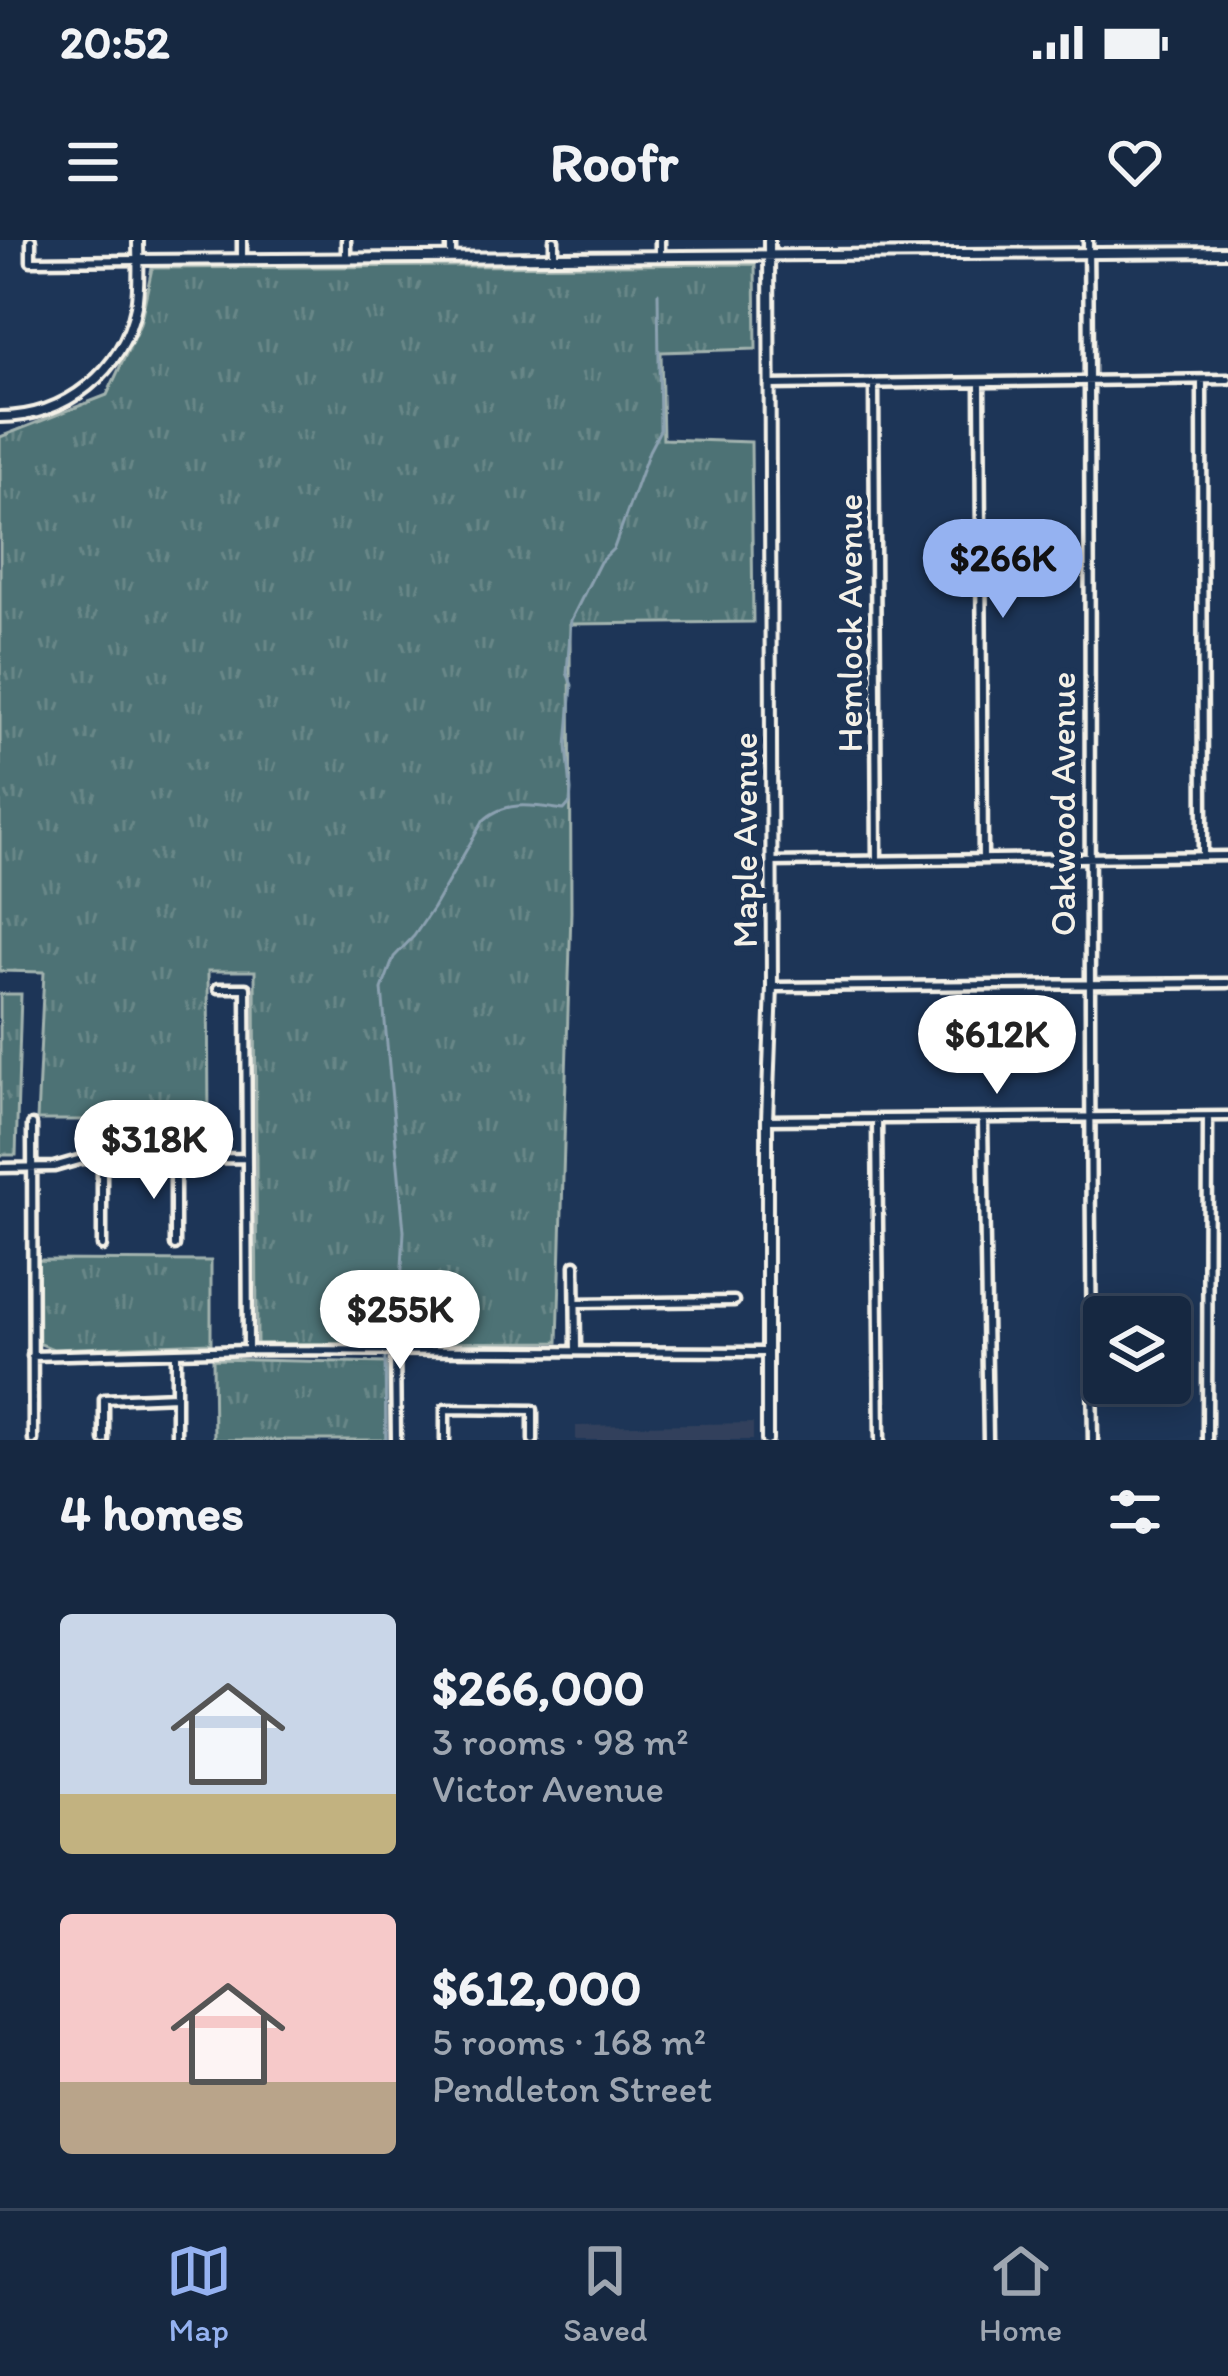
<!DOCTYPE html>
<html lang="en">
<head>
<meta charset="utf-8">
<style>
	body { margin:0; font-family:Itim,sans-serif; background:#1f3048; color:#f1f3f6; height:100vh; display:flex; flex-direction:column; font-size:45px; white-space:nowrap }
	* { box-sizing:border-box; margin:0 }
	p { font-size:39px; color:#9ea6b1 }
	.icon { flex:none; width:66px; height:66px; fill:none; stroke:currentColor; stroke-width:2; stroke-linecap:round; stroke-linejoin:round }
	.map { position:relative; height:1200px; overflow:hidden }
	.sheet { display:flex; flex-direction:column; background:#162841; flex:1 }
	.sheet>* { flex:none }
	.fabs { position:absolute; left:1083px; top:1056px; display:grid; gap:24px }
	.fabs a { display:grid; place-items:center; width:108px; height:108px; border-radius:12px; background:#162841; box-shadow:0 6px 30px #0003,0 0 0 3px #35445a; font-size:60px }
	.price { position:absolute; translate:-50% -102px; padding:0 27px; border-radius:42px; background:#fff; color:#222; font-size:39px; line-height:78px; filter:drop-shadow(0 3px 6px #0008) }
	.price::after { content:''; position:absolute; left:50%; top:72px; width:36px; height:27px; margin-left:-18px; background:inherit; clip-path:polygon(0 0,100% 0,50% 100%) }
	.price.selected { background:#95b2f1; color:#111 }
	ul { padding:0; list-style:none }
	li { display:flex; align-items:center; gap:36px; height:300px; padding:0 60px }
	li span { display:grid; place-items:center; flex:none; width:336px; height:240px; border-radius:12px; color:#555 }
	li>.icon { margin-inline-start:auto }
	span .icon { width:144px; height:144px; fill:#fffc; stroke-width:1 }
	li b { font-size:51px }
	h2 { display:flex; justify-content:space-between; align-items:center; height:144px; padding:0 60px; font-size:51px }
	.status { display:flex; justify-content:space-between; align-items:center; height:84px; padding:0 60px; background:#162841; direction:ltr }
	.status svg { height:33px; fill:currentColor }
	header { display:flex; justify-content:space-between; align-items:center; height:156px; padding:0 60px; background:#162841; font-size:54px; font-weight:700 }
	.tabs { display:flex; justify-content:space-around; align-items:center; height:168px; border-top:3px solid #35445a; background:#162841; font-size:33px; color:#9ea6b1 }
	.tabs a { display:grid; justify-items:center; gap:6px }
	.tabs .selected { color:#95b2f1 }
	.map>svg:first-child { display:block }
</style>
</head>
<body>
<div class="status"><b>20:52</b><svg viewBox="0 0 49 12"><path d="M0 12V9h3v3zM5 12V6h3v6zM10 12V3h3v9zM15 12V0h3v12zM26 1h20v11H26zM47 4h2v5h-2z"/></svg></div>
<header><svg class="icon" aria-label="menu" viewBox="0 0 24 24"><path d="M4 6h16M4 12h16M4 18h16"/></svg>Roofr<svg class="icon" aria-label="heart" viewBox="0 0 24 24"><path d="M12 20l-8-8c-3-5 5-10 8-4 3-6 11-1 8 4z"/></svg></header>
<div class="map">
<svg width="1228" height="1200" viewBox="0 0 1228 1200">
	<defs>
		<pattern id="grass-tufts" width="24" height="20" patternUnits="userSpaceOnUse" patternTransform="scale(3)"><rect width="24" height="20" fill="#4e7274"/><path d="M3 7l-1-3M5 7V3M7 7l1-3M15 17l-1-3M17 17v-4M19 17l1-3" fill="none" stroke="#688788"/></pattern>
	</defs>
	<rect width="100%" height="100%" fill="#1d3557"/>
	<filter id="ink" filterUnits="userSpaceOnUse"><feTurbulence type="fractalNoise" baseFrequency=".00833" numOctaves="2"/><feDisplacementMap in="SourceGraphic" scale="24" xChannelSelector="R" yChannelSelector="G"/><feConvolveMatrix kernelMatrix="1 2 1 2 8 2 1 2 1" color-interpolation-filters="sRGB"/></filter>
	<g filter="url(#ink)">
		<!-- built -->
		<path fill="#30415c" d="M 753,1183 L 753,1200 L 576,1200 L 576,1186 Z"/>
		<!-- grass -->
		<path fill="url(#grass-tufts)" stroke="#a1b2ae" stroke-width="3" d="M 755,24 L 756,109 L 661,112 L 663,199 L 751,202 L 753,382 L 570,384 L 571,672 L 558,1102 L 257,1104 L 255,731 L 208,731 L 209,880 L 37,880 L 44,732 L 0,731 L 0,197 L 107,155 L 140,84 L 152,28 Z
			M 0,754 L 21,754 L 16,915 L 0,915 Z
			M 38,1020 L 211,1021 L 211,1103 L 53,1109 L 38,1103 Z
			M 213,1119 L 386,1123 L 386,1200 L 214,1200 Z"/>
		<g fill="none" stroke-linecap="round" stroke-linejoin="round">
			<!-- stream -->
			<path stroke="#8ba1b1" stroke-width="3" d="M 386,1200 L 385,1119 L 394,1087 L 401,1045 L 404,991 L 382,749 L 394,717 L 414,696 L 433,668 L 483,581 C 505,559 536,566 564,570 L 570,563 L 571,550 L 567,506 L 572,445 L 567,433 L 571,380 L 600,322 L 614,308 L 649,211 L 660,190 L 658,53"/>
			<!-- street casing -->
			<g stroke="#f4f1e8" stroke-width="15">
				<path id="street" d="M 31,0 L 31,21 L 138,20
					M 242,0 L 242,19
					M 451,0 L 451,17
					M 554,0 L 554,17
					M 660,0 L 660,16
					M 1088,0 C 1092,400 1087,800 1093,1200
					M 346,18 L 346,0
					M 1202,140 L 1203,616
					M 980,143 L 983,619
					M 770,145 L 1228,139
					M 874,145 L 877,621
					M 771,622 L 1228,616
					M 772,747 L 1228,743
					M 218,748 L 246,748 L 248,1110
					M 767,880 L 1228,876
					M 877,880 L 880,1200
					M 983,880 L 988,1200
					M 32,885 L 33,1200
					M 102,919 L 102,1006
					M 0,928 L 54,927 L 82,919 L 247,918
					M 175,1005 L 175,919
					M 575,1025 L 576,1110
					M 576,1063 L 734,1061
					M 395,1111 L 396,1200
					M 176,1113 L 176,1200
					M 32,1116 L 248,1110 L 767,1112
					M 104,1200 L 104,1159 L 176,1156
					M 445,1200 L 445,1169 L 533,1170 L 533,1200
					M 1207,1200 L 1208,877"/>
			</g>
			<!-- secondary casing -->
			<g stroke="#f4f1e8" stroke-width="16">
				<path id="secondary" d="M 138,20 L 1228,12
					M 0,177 C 65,177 123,132 136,66 C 140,45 138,22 138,0
					M 767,1200 L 767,880 L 772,747 L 769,0"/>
			</g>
			<!-- street -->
			<use href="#street" stroke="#1d3557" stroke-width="6"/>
			<!-- secondary -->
			<use href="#secondary" stroke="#1d3557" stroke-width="8"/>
		</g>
	</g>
	<g text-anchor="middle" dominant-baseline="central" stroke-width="12" stroke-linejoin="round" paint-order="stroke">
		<!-- street labels -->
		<g font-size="36" fill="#f4f1e8" stroke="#1d3557">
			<text transform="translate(849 383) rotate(-90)">Hemlock Avenue</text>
			<text transform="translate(1062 564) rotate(-90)">Oakwood Avenue</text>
			<text transform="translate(744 600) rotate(-90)">Maple Avenue</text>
		</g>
	</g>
</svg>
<div class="fabs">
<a><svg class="icon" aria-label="layers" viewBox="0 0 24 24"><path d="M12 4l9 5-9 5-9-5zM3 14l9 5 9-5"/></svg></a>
</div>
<b class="price selected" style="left:1003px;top:381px">$266K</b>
<b class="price" style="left:997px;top:857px">$612K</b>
<b class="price" style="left:154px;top:962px">$318K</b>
<b class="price" style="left:400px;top:1132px">$255K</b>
</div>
<section class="sheet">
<h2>4 homes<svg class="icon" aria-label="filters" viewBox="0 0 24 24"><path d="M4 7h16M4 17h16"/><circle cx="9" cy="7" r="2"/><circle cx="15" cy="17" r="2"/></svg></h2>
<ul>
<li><span style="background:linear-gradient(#c9d6e8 75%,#c2b280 0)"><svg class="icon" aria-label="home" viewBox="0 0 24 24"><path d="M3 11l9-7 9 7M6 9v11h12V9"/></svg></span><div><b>$266,000</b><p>3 rooms · 98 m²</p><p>Victor Avenue</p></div></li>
<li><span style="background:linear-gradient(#f6c9c9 70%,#b9a48a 0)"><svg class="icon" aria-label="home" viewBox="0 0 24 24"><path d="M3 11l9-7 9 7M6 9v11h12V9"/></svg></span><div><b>$612,000</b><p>5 rooms · 168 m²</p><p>Pendleton Street</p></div></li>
</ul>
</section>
<nav class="tabs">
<a class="selected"><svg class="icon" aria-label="map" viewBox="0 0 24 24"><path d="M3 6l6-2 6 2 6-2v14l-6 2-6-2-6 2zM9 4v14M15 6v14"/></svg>Map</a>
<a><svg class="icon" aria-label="saved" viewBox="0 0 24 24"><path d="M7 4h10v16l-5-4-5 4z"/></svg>Saved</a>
<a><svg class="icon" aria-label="home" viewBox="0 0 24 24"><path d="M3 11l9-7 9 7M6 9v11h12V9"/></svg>Home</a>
</nav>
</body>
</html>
